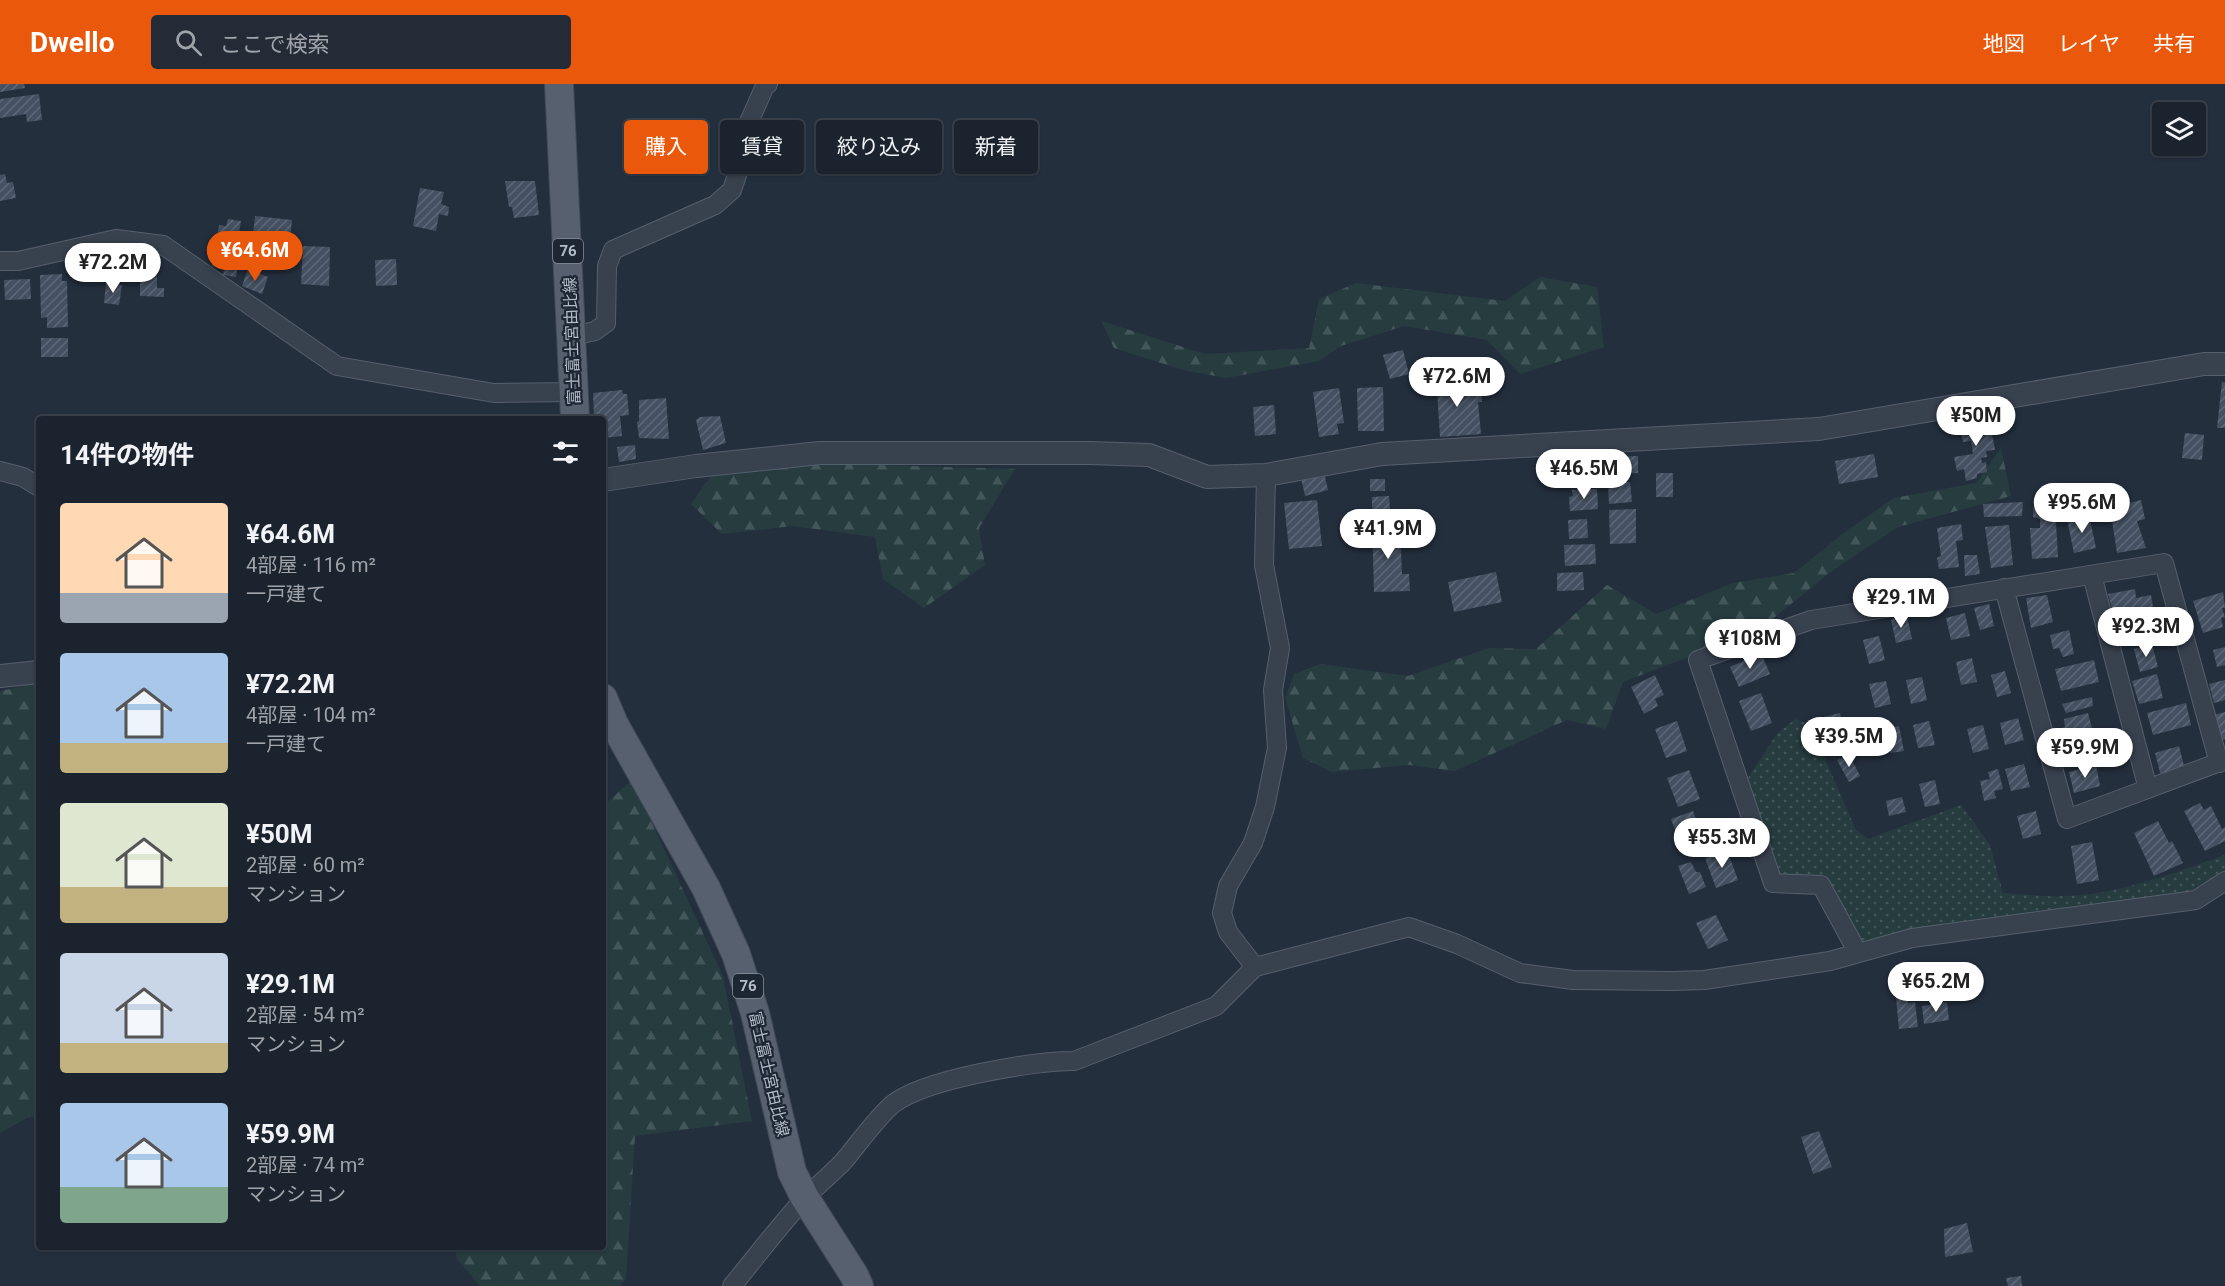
<!DOCTYPE html>
<html lang="ja">
<head>
<meta charset="utf-8">
<style>
	body { margin:0; font-family:Roboto,"Noto Sans JP",sans-serif; background:#242b36; color:#f1f3f6; height:100vh; display:flex; flex-direction:column; font-size:22px; white-space:nowrap }
	* { box-sizing:border-box; margin:0 }
	p { font-size:20px; color:#a0a4aa }
	.icon { flex:none; width:33px; height:33px; fill:none; stroke:currentColor; stroke-width:2; stroke-linecap:round; stroke-linejoin:round }
	.map { position:relative; flex:1; overflow:hidden }
	.details { position:absolute; left:36px; top:332px; width:570px; height:834px; display:flex; flex-direction:column; background:#1b232e; border-radius:6px; box-shadow:0 2px 4px #0004,0 0 0 2px #39404a }
	.details>* { flex:none }
	.banner { position:absolute; left:624px; top:36px; width:570px; height:54px; display:flex; gap:12px }
	.buttons { position:absolute; left:2152px; top:18px; display:grid; gap:12px }
	.buttons a { display:grid; place-items:center; width:54px; height:54px; border-radius:6px; background:#1b232e; box-shadow:0 2px 4px #0004,0 0 0 2px #39404a; font-size:30px }
	.price { position:absolute; translate:-50% -51px; padding:0 14px; border-radius:21px; background:#fff; color:#222; font-size:20px; line-height:39px; filter:drop-shadow(0 2px 3px #0008) }
	.price::after { content:''; position:absolute; left:50%; top:36px; width:18px; height:14px; margin-left:-9px; background:inherit; clip-path:polygon(0 0,100% 0,50% 100%) }
	.price.selected { background:#ea580c; color:#fff }
	ul { padding:0; list-style:none }
	li { display:flex; align-items:center; gap:18px; height:150px; padding:0 24px }
	li span { display:grid; place-items:center; flex:none; width:168px; height:120px; border-radius:6px; color:#555 }
	li>.icon { margin-inline-start:auto }
	span .icon { width:72px; height:72px; fill:#fffc; stroke-width:1 }
	li b { font-size:26px }
	h2 { display:flex; justify-content:space-between; align-items:center; height:72px; padding:0 24px; font-size:26px }
	.pill { padding:0 21px; border-radius:6px; background:#1b232e; box-shadow:0 2px 4px #0004,0 0 0 2px #39404a; font-size:21px; line-height:54px }
	.pill.selected { background:#ea580c; color:#fff }
	header { display:flex; align-items:center; gap:36px; box-sizing:border-box; height:84px; padding:0 30px; background:#ea580c; color:#fff }
	header strong { font-size:28px }
	nav { display:flex; gap:33px; margin-inline-start:auto; font-size:21px }
	.search { width:420px; height:54px; background:#242b36; display:flex; align-items:center; gap:15px; box-sizing:border-box; padding:0 21px; border-radius:6px; color:#a0a4aa; font-size:22px }
	.map>svg:first-child { display:block }
</style>
</head>
<body>
<header>
<strong>Dwello</strong>
<div class="search"><svg class="icon" aria-label="search" viewBox="0 0 24 24"><circle cx="10" cy="10" r="6"/><path d="M15 15l6 6"/></svg>ここで検索</div>
<nav><a>地図</a><a>レイヤ</a><a>共有</a></nav>
</header>
<div class="map">
<svg width="2225" height="1202" viewBox="0 0 2225 1202">
	<defs>
		<pattern id="grass-dots" width="8" height="8" patternUnits="userSpaceOnUse" patternTransform="scale(1.5)"><rect width="8" height="8" fill="#263c3f"/><path d="M2 2h.1M6 6h.1" fill="none" stroke="#435659" stroke-width="1.8" stroke-linecap="round"/></pattern>
		<pattern id="forest-firs" width="22" height="20" patternUnits="userSpaceOnUse" patternTransform="scale(1.5)"><rect width="22" height="20" fill="#263c3f"/><path d="M5 1l3.5 6h-7zM16 11l3.5 6h-7z" fill="#435659"/></pattern>
		<pattern id="building-hatch" width="6" height="6" patternUnits="userSpaceOnUse" patternTransform="scale(1.5)"><rect width="6" height="6" fill="#455162"/><path d="M-1 1l2-2M0 6l6-6M5 7l2-2" fill="none" stroke="#5d6877"/></pattern>
	</defs>
	<rect width="100%" height="100%" fill="#242f3e"/>
	<!-- grass -->
	<path fill="url(#grass-dots)" d="M 1795,635 L 1810,641 L 1856,746 L 1868,755 L 1961,721 L 1990,761 L 2003,809 C 2023,810 2044,813 2063,812 C 2119,811 2173,789 2225,771 L 2225,791 L 2195,808 L 1864,868 L 1817,798 L 1773,799 L 1748,694 L 1776,651 Z"/>
	<!-- forest -->
	<path fill="url(#forest-firs)" d="M 1540,193 L 1597,203 L 1604,263 L 1520,290 L 1487,256 L 1404,242 L 1341,262 L 1319,277 L 1226,294 L 1183,286 L 1114,264 L 1101,237 L 1205,270 L 1309,264 L 1319,215 L 1356,199 L 1505,217 Z
		M 2001,364 L 2011,412 L 1898,443 L 1829,489 L 1759,546 L 1623,598 L 1606,645 L 1567,636 L 1455,687 L 1409,681 L 1331,688 L 1303,674 L 1285,614 L 1294,590 L 1320,580 L 1408,592 L 1489,564 L 1536,565 L 1607,501 L 1656,530 L 1733,499 L 1794,489 L 1845,448 L 1894,414 L 1976,399 Z
		M 842,380 L 1015,385 L 979,444 L 985,481 L 924,524 L 883,495 L 875,453 L 793,442 L 722,450 L 691,420 L 710,393 L 796,382 Z
		M 39,599 L 39,1031 L 27,1034 L 0,1049 L 0,607 Z
		M 632,696 L 723,892 L 752,1037 L 635,1052 L 626,1195 L 620,1202 L 480,1202 L 457,1175 L 455,1163 L 603,1162 L 603,722 Z"/>
	<!-- building -->
	<path fill="url(#building-hatch)" d="M 0,0 L 24,0 L 25,4 L 0,8 Z
		M 39,10 L 42,36 L 27,38 L 26,30 L 0,34 L 0,15 Z
		M 5,90 L 7,99 L 13,98 L 16,114 L 0,117 L 0,91 Z
		M 505,97 L 535,97 L 539,131 L 514,134 L 512,123 L 509,123 Z
		M 420,104 L 444,108 L 441,120 L 449,123 L 448,132 L 439,130 L 436,147 L 413,142 Z
		M 255,132 L 292,136 L 290,155 L 253,151 Z
		M 228,135 L 241,137 L 239,148 L 244,149 L 236,193 L 223,191 L 224,184 L 212,182 L 219,141 L 226,142 Z
		M 303,162 L 330,163 L 329,202 L 301,200 Z
		M 122,171 L 125,190 L 92,196 L 89,177 Z
		M 396,175 L 397,201 L 376,202 L 375,176 Z
		M 140,185 L 157,185 L 157,204 L 164,204 L 164,213 L 140,212 Z
		M 248,185 L 268,193 L 262,210 L 242,202 Z
		M 62,190 L 62,197 L 67,197 L 68,243 L 47,244 L 47,233 L 41,234 L 40,191 Z
		M 30,195 L 31,215 L 5,216 L 4,196 Z
		M 106,199 L 122,201 L 119,221 L 104,219 Z
		M 41,254 L 68,254 L 68,273 L 41,273 Z
		M 1403,266 L 1409,290 L 1390,295 L 1383,271 Z
		M 1457,289 L 1458,309 L 1482,307 L 1482,318 L 1478,318 L 1481,350 L 1440,353 L 1436,290 Z
		M 2222,298 L 2225,299 L 2225,344 L 2217,344 Z
		M 1383,303 L 1384,347 L 1358,347 L 1357,304 Z
		M 1339,304 L 1344,339 L 1337,340 L 1339,350 L 1319,353 L 1313,308 Z
		M 622,306 L 623,310 L 627,310 L 629,331 L 620,332 L 622,352 L 603,354 L 603,334 L 594,334 L 593,309 Z
		M 666,314 L 669,355 L 639,354 L 637,338 L 639,337 L 639,316 Z
		M 1274,321 L 1276,350 L 1255,352 L 1253,323 Z
		M 720,332 L 726,359 L 703,366 L 696,336 L 700,333 Z
		M 1989,333 L 1995,366 L 1986,367 L 1987,373 L 1981,374 L 1982,379 L 1986,378 L 1987,388 L 1977,390 L 1977,394 L 1966,397 L 1964,385 L 1957,387 L 1954,373 L 1973,370 L 1971,357 L 1963,358 L 1959,339 Z
		M 2185,349 L 2204,351 L 2202,376 L 2182,374 Z
		M 635,361 L 636,375 L 619,378 L 617,363 Z
		M 1874,370 L 1878,393 L 1839,400 L 1835,377 Z
		M 1596,372 L 1598,394 L 1562,397 L 1560,376 Z
		M 1638,372 L 1638,389 L 1609,390 L 1608,373 Z
		M 1324,389 L 1328,406 L 1305,412 L 1301,394 Z
		M 1656,389 L 1673,389 L 1673,413 L 1656,413 Z
		M 1370,395 L 1385,395 L 1385,407 L 1370,407 Z
		M 1630,398 L 1632,418 L 1609,420 L 1608,399 Z
		M 1597,405 L 1598,425 L 1570,427 L 1569,413 L 1573,412 L 1572,406 Z
		M 1389,412 L 1390,425 L 1372,426 L 1372,413 Z
		M 1317,416 L 1322,462 L 1289,465 L 1284,419 Z
		M 2141,416 L 2145,435 L 2137,437 L 2146,464 L 2117,469 L 2110,424 Z
		M 2023,418 L 2022,432 L 1984,433 L 1983,420 Z
		M 2055,422 L 2058,473 L 2032,475 L 2030,444 L 2040,444 L 2040,435 L 2033,433 L 2033,424 Z
		M 1636,425 L 1636,459 L 1610,460 L 1609,426 Z
		M 1359,429 L 1361,448 L 1347,450 L 1345,431 Z
		M 2089,431 L 2096,464 L 2074,469 L 2067,436 Z
		M 1587,435 L 1588,454 L 1569,455 L 1568,436 Z
		M 1393,439 L 1393,447 L 1400,446 L 1402,490 L 1409,490 L 1410,507 L 1374,508 L 1372,440 Z
		M 1961,440 L 1963,456 L 1956,457 L 1959,483 L 1939,485 L 1937,474 L 1941,472 L 1937,444 Z
		M 2009,441 L 2013,481 L 1991,484 L 1985,443 Z
		M 1595,460 L 1596,480 L 1565,482 L 1564,461 Z
		M 1964,471 L 1977,471 L 1980,490 L 1965,492 Z
		M 1496,488 L 1502,518 L 1454,528 L 1448,498 Z
		M 1583,488 L 1584,506 L 1557,507 L 1557,489 Z
		M 2135,505 L 2136,514 L 2151,511 L 2153,523 L 2114,531 L 2108,510 Z
		M 2223,508 L 2225,524 L 2222,524 L 2225,533 L 2221,534 L 2223,543 L 2203,549 L 2193,517 Z
		M 2047,511 L 2053,538 L 2031,544 L 2026,514 Z
		M 1989,520 L 1994,542 L 1980,546 L 1974,524 Z
		M 1965,529 L 1970,552 L 1951,556 L 1946,534 Z
		M 1907,532 L 1912,555 L 1896,559 L 1891,535 Z
		M 2158,532 L 2163,554 L 2127,562 L 2124,551 L 2119,552 L 2117,541 Z
		M 2069,546 L 2074,570 L 2063,573 L 2059,564 L 2053,565 L 2050,551 Z
		M 1879,552 L 1885,576 L 1869,580 L 1863,556 Z
		M 2152,560 L 2158,583 L 2140,588 L 2134,565 Z
		M 2225,563 L 2225,581 L 2217,583 L 2213,566 Z
		M 1761,569 L 1770,590 L 1739,603 L 1730,583 Z
		M 1972,574 L 1977,598 L 1961,601 L 1956,578 Z
		M 2094,576 L 2099,598 L 2061,607 L 2055,585 Z
		M 2005,587 L 2011,609 L 1997,613 L 1991,591 Z
		M 2157,590 L 2163,614 L 2139,620 L 2132,597 Z
		M 1655,591 L 1664,611 L 1655,615 L 1658,622 L 1644,630 L 1631,603 Z
		M 1922,593 L 1927,616 L 1911,620 L 1906,596 Z
		M 2225,596 L 2225,616 L 2214,619 L 2209,600 Z
		M 1886,597 L 1891,620 L 1875,624 L 1869,600 Z
		M 1761,609 L 1772,639 L 1751,647 L 1739,617 Z
		M 2092,613 L 2093,622 L 2066,629 L 2062,620 Z
		M 2186,619 L 2191,641 L 2153,651 L 2147,629 Z
		M 2225,628 L 2225,655 L 2222,656 L 2214,631 Z
		M 1840,629 L 1844,644 L 1827,648 L 1824,633 Z
		M 2088,629 L 2096,660 L 2071,663 L 2069,657 L 2056,660 L 2052,647 L 2065,643 L 2064,635 Z
		M 2018,634 L 2024,656 L 2005,661 L 2000,639 Z
		M 1677,637 L 1687,667 L 1666,674 L 1655,645 Z
		M 1929,637 L 1935,661 L 1918,664 L 1913,641 Z
		M 1983,641 L 1989,665 L 1973,669 L 1967,645 Z
		M 1899,642 L 1904,667 L 1890,669 L 1885,645 Z
		M 2179,662 L 2185,686 L 2161,692 L 2155,669 Z
		M 1849,670 L 1860,692 L 1849,698 L 1837,676 Z
		M 2024,680 L 2030,703 L 2011,707 L 2005,685 Z
		M 2096,681 L 2100,702 L 2074,709 L 2069,688 Z
		M 1998,685 L 2003,705 L 1994,707 L 1996,714 L 1984,717 L 1980,697 L 1990,695 L 1988,688 Z
		M 1689,686 L 1700,715 L 1678,723 L 1667,694 Z
		M 1935,696 L 1940,720 L 1925,723 L 1919,700 Z
		M 1902,713 L 1906,728 L 1889,732 L 1886,717 Z
		M 2200,719 L 2204,726 L 2211,722 L 2222,745 L 2225,743 L 2225,757 L 2205,767 L 2184,727 Z
		M 1693,727 L 1704,757 L 1682,765 L 1671,735 Z
		M 2036,727 L 2041,750 L 2023,755 L 2017,732 Z
		M 2158,737 L 2169,759 L 2172,757 L 2183,779 L 2154,792 L 2134,749 Z
		M 2092,758 L 2099,796 L 2077,800 L 2071,762 Z
		M 1727,766 L 1738,796 L 1716,804 L 1705,774 Z
		M 1691,778 L 1696,788 L 1700,788 L 1706,803 L 1689,810 L 1678,782 Z
		M 1716,831 L 1728,856 L 1708,865 L 1696,839 Z
		M 1908,911 L 1908,919 L 1915,918 L 1918,943 L 1899,945 L 1896,913 Z
		M 1947,918 L 1949,936 L 1924,940 L 1922,922 Z
		M 1819,1047 L 1832,1083 L 1813,1090 L 1801,1053 Z
		M 1967,1139 L 1973,1168 L 1945,1173 L 1944,1145 Z
		M 2021,1192 L 2022,1202 L 2008,1202 L 2006,1194 Z"/>
	<g fill="none" stroke-linecap="round" stroke-linejoin="round">
		<!-- minor casing -->
		<g stroke="#565f6c" stroke-width="20">
			<path id="minor" d="M 0,177 L 18,177 L 116,155 L 163,161 L 337,282 L 494,309 L 573,308
				M 572,252 L 595,247 L 606,239 L 607,182 L 613,166 L 715,121 L 732,106 L 744,70 L 748,40 L 765,2 L 768,0
				M 0,387 L 23,393 L 39,403
				M 2092,491 L 2148,705
				M 2004,504 L 2067,735 L 2225,676
				M 1858,869 L 1821,801 L 1773,799 L 1698,576 L 1811,536 L 2164,479 L 2219,679
				M 1255,883 L 1228,848 L 1222,829 L 1228,802 L 1253,759 L 1265,723 L 1277,664 L 1273,606 L 1280,564 L 1264,481 L 1266,391
				M 732,1202 C 756,1173 779,1142 805,1114 C 817,1102 830,1091 842,1079 C 856,1063 877,1033 893,1020 C 925,995 1033,977 1074,977 L 1216,922 L 1255,883 L 1409,843 L 1457,860 L 1520,889 L 1573,896 L 1672,897 L 1704,896 L 1830,877 L 1912,854 L 2196,816 L 2225,797"/>
		</g>
		<!-- tertiary casing -->
		<g stroke="#565f6c" stroke-width="24">
			<path id="tertiary" d="M 603,396 L 696,382 L 820,369 L 1090,369 L 1149,371 L 1207,393 L 1266,391 L 1382,370 L 1819,345 L 2204,280 L 2225,280
				M 0,592 L 39,588"/>
		</g>
		<!-- primary casing -->
		<g stroke="#414a57" stroke-width="30">
			<path id="primary" d="M 559,0 L 575,334
				M 603,614 L 614,640 L 706,804 L 736,870 L 755,929 L 792,1088 L 805,1114 L 854,1191 L 859,1202"/>
		</g>
		<!-- minor -->
		<use href="#minor" stroke="#38414e" stroke-width="18"/>
		<!-- tertiary -->
		<use href="#tertiary" stroke="#38414e" stroke-width="22"/>
		<!-- primary -->
		<use href="#primary" stroke="#56606e" stroke-width="28"/>
	</g>
	<g text-anchor="middle" dominant-baseline="central" stroke-width="4.5" stroke-linejoin="round" paint-order="stroke">
		<!-- shield labels -->
		<g fill="#1d2633" stroke="#878f9c" stroke-width="1.5">
			<rect x="553" y="155" width="30" height="24" rx="4.5"/>
			<rect x="733" y="890" width="30" height="24" rx="4.5"/>
		</g>
		<g font-size="15" font-weight="bold" fill="#b4bcc9">
			<text x="568" y="167">76</text>
			<text x="748" y="902">76</text>
		</g>
		<!-- street labels -->
		<g font-size="16" fill="#b4bcc9" stroke="#1d2633">
			<text transform="translate(572 257) rotate(-92)">富士富士宮由比線</text>
			<text transform="translate(769 990) rotate(77)">富士富士宮由比線</text>
		</g>
	</g>
</svg>
<div class="buttons">
<a><svg class="icon" aria-label="layers" viewBox="0 0 24 24"><path d="M12 4l9 5-9 5-9-5zM3 14l9 5 9-5"/></svg></a>
</div>
<b class="price selected" style="left:255px;top:198px">¥64.6M</b>
<b class="price" style="left:113px;top:210px">¥72.2M</b>
<b class="price" style="left:1457px;top:324px">¥72.6M</b>
<b class="price" style="left:1976px;top:363px">¥50M</b>
<b class="price" style="left:1584px;top:416px">¥46.5M</b>
<b class="price" style="left:2082px;top:450px">¥95.6M</b>
<b class="price" style="left:1388px;top:476px">¥41.9M</b>
<b class="price" style="left:1901px;top:545px">¥29.1M</b>
<b class="price" style="left:2146px;top:574px">¥92.3M</b>
<b class="price" style="left:1750px;top:586px">¥108M</b>
<b class="price" style="left:1849px;top:684px">¥39.5M</b>
<b class="price" style="left:2085px;top:695px">¥59.9M</b>
<b class="price" style="left:1722px;top:785px">¥55.3M</b>
<b class="price" style="left:1936px;top:929px">¥65.2M</b>
<div class="banner">
<a class="pill selected">購入</a>
<a class="pill">賃貸</a>
<a class="pill">絞り込み</a>
<a class="pill">新着</a>
</div>
<section class="details">
<h2>14件の物件<svg class="icon" aria-label="filters" viewBox="0 0 24 24"><path d="M4 7h16M4 17h16"/><circle cx="9" cy="7" r="2"/><circle cx="15" cy="17" r="2"/></svg></h2>
<ul>
<li><span style="background:linear-gradient(#ffd9b3 75%,#9aa5b1 0)"><svg class="icon" aria-label="home" viewBox="0 0 24 24"><path d="M3 11l9-7 9 7M6 9v11h12V9"/></svg></span><div><b>¥64.6M</b><p>4部屋 · 116 m²</p><p>一戸建て</p></div></li>
<li><span style="background:linear-gradient(#a9c7e8 75%,#c2b280 0)"><svg class="icon" aria-label="home" viewBox="0 0 24 24"><path d="M3 11l9-7 9 7M6 9v11h12V9"/></svg></span><div><b>¥72.2M</b><p>4部屋 · 104 m²</p><p>一戸建て</p></div></li>
<li><span style="background:linear-gradient(#dfe7d0 70%,#c2b280 0)"><svg class="icon" aria-label="home" viewBox="0 0 24 24"><path d="M3 11l9-7 9 7M6 9v11h12V9"/></svg></span><div><b>¥50M</b><p>2部屋 · 60 m²</p><p>マンション</p></div></li>
<li><span style="background:linear-gradient(#c9d6e8 75%,#c2b280 0)"><svg class="icon" aria-label="home" viewBox="0 0 24 24"><path d="M3 11l9-7 9 7M6 9v11h12V9"/></svg></span><div><b>¥29.1M</b><p>2部屋 · 54 m²</p><p>マンション</p></div></li>
<li><span style="background:linear-gradient(#a9c7e8 70%,#7fa58c 0)"><svg class="icon" aria-label="home" viewBox="0 0 24 24"><path d="M3 11l9-7 9 7M6 9v11h12V9"/></svg></span><div><b>¥59.9M</b><p>2部屋 · 74 m²</p><p>マンション</p></div></li>
</ul>
</section>
</div>
</body>
</html>
